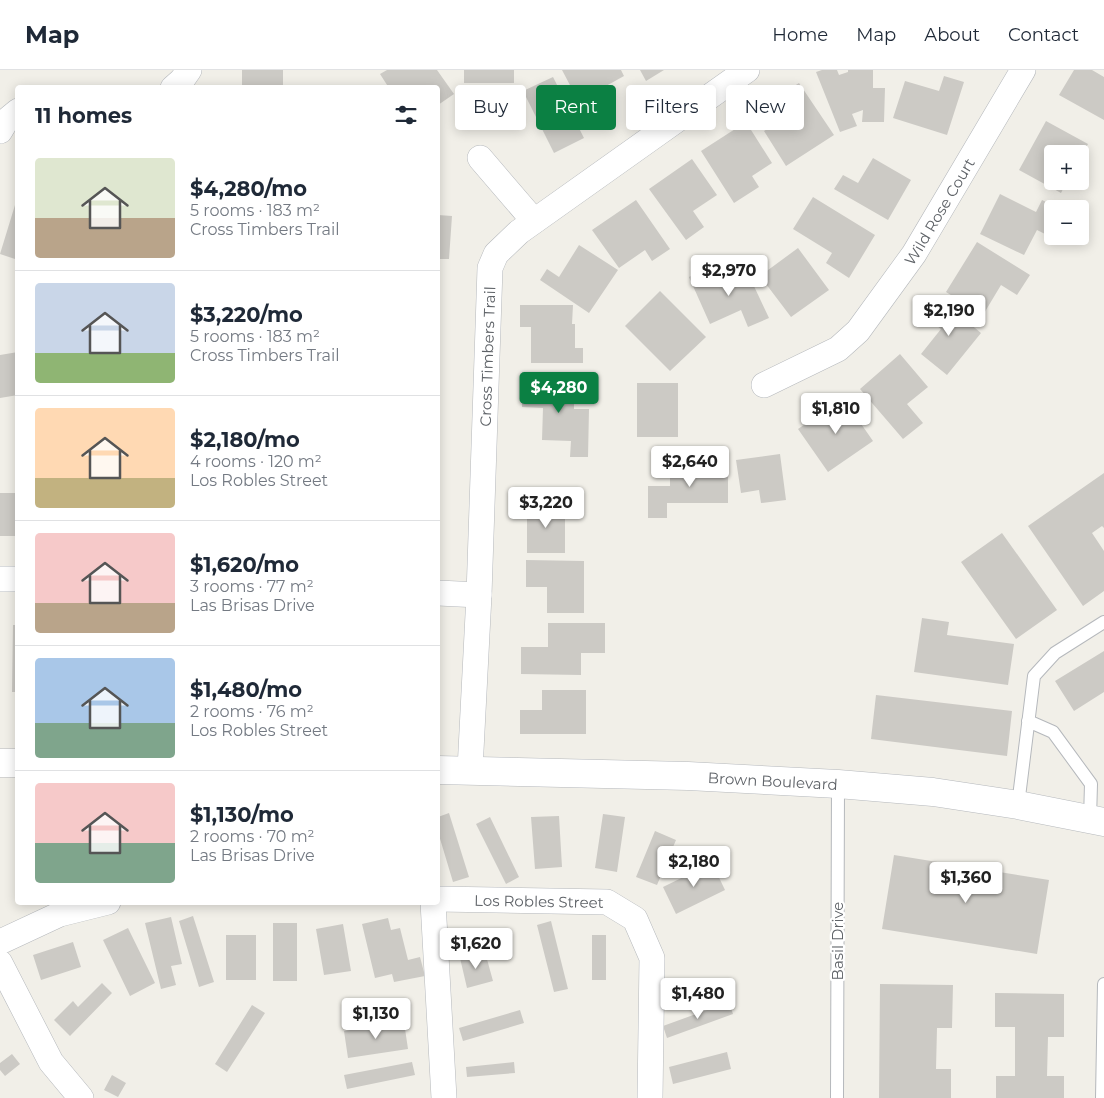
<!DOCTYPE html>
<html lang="en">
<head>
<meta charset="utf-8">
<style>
	body { margin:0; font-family:Montserrat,sans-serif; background:#f2f2f3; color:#1f2937; height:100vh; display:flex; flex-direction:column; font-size:19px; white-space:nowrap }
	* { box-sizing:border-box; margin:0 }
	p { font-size:16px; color:#747a83 }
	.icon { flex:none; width:28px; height:28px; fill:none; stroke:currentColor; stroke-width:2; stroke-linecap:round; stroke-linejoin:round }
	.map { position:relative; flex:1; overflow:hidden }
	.drawer { position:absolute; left:15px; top:15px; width:425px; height:820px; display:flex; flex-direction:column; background:#fff; border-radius:5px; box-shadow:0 2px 12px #0003 }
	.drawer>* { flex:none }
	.guide { position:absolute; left:455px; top:15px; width:475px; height:45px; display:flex; gap:10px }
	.buttons { position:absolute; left:1044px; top:75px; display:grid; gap:10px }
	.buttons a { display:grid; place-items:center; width:45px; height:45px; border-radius:5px; background:#fff; box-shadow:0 2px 12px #0003; font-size:25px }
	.price { position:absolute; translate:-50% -42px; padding:0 11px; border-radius:5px; background:#fff; color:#222; font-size:16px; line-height:32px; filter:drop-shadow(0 1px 2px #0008) }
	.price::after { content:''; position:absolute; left:50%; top:30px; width:15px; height:11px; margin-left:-8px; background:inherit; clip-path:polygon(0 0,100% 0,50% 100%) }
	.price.selected { background:#0b8043; color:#fff }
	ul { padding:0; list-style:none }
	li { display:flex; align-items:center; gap:15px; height:125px; padding:0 20px }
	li+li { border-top:1px solid #e0e1e3 }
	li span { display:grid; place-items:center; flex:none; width:140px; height:100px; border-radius:5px; color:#555 }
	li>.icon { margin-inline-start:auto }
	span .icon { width:60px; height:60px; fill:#fffc; stroke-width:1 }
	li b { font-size:21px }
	h2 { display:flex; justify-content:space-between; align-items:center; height:60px; padding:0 20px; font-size:21px }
	.pill { padding:0 18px; border-radius:5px; background:#fff; box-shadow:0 2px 12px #0003; font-size:18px; line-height:45px }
	.pill.selected { background:#0b8043; color:#fff }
	header { display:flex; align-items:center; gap:30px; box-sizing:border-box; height:70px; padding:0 25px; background:#fff; border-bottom:1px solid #e0e1e3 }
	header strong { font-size:24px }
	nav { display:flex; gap:28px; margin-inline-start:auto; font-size:18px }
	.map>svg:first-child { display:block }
</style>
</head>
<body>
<header>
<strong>Map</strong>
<nav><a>Home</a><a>Map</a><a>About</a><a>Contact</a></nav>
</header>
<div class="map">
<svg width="1104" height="1028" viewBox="0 0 1104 1028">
	<rect width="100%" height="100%" fill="#f1efe8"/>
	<!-- building -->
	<path fill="#cccac5" d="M 242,0 L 283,0 L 283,18 L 242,18 Z
		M 387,0 L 437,0 L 454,24 L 438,35 L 438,18 L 389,18 L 380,4 Z
		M 464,0 L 514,0 L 514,13 L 464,13 Z
		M 562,0 L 621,0 L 624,6 L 597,21 L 609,43 L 590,53 Z
		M 640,0 L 664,0 L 646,11 Z
		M 822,0 L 837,0 L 839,5 L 848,2 L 848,0 L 873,0 L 873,18 L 885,18 L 884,52 L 862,52 L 863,40 L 852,44 L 857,56 L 840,62 L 816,2 Z
		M 1074,0 L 1092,0 L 1104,7 L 1104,50 L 1059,25 Z
		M 944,6 L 964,12 L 947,65 L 893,48 L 905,11 L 939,21 Z
		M 553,7 L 584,68 L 554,83 L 523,21 Z
		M 799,13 L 834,65 L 786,96 L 764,61 L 789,45 L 777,27 Z
		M 1046,51 L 1088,74 L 1080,88 L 1080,84 L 1052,84 L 1052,111 L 1067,111 L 1061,123 L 1019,100 Z
		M 746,52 L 772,93 L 752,106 L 759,117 L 734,133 L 701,81 Z
		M 873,88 L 911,110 L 888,150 L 834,119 L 843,105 L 858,113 Z
		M 692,89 L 717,125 L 693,141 L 704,157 L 686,170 L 649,119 Z
		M 1000,124 L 1036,142 L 1042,130 L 1060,139 L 1052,139 L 1052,164 L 1051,167 L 1037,160 L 1024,185 L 980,164 Z
		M 813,127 L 875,165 L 849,208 L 826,193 L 832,183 L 793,159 Z
		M 636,130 L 670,179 L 652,191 L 645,180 L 619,198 L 592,160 Z
		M 15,135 L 18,135 L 18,190 L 0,184 Z
		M 438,145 L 452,146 L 449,189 L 438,189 Z
		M 977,172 L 1030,205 L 1017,225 L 1001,215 L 983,245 L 946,222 Z
		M 579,175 L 618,200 L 589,243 L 540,210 L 547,199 L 559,207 Z
		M 798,178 L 829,220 L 791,247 L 760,206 Z
		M 745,197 L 769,248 L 748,257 L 741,240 L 710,254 L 689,207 L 706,199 L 712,212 Z
		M 660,221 L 706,267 L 670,301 L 625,256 Z
		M 939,228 L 981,263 L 947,305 L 921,284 L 941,259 L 924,246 Z
		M 520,235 L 573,235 L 572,254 L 575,254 L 575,278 L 583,278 L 583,293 L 531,293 L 531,257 L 520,257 Z
		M 18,282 L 18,325 L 0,328 L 0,285 Z
		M 900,284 L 928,317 L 907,334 L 923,353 L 903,369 L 860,319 Z
		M 522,312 L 574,313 L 574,339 L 589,339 L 588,387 L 570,387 L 571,371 L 542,370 L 543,338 L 522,337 Z
		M 637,313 L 678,313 L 678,367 L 637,367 Z
		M 843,328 L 873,371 L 828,402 L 798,359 Z
		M 780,384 L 786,430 L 761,433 L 759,420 L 741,423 L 736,390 Z
		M 670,395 L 728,395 L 728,433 L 667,433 L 667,448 L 648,448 L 648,416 L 670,416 Z
		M 1104,403 L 1104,458 L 1102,456 L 1092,463 L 1104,481 L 1104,521 L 1083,536 L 1028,456 Z
		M 0,423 L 18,423 L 18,466 L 0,466 Z
		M 527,435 L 565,435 L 565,483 L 527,483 Z
		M 1002,463 L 1057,540 L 1016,569 L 961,492 Z
		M 526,490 L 584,491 L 584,543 L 547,543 L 547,517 L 526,517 Z
		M 922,548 L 949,552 L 947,565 L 1014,574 L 1008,615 L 914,602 Z
		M 548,553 L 605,553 L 605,583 L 581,583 L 581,605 L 521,604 L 521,577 L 548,577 Z
		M 13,555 L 18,555 L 18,622 L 12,622 Z
		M 1104,581 L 1104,622 L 1074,641 L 1055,611 Z
		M 542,620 L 586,620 L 586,664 L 520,664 L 520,640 L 542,640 Z
		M 876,625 L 1012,641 L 1007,686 L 871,669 Z
		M 449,743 L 469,807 L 453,812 L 438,762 L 438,747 Z
		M 603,744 L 625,747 L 617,802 L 595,798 Z
		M 559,746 L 562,797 L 535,799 L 531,747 Z
		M 490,747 L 519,807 L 506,814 L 476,754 Z
		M 655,761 L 676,770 L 657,815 L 636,807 Z
		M 894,785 L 1049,810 L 1037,884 L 882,859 Z
		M 712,793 L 725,820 L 676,844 L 663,817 Z
		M 193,846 L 214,912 L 199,917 L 179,851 Z
		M 171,847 L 182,894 L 171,896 L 176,915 L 161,919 L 145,853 Z
		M 388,848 L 391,860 L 400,858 L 408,890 L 420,887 L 425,906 L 394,912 L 392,904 L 375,908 L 362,854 Z
		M 551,851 L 568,919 L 554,922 L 537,855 Z
		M 273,853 L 297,853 L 297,911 L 273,911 Z
		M 343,854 L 351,901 L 324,905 L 316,859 Z
		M 128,858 L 155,913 L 130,926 L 103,870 Z
		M 226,865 L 256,865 L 256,910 L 226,910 Z
		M 592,865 L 606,865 L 606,910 L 592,910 Z
		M 73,872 L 81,897 L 41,910 L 33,885 Z
		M 485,882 L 493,911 L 467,918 L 460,888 Z
		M 102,913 L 112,923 L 70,966 L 54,950 L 73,931 L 78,937 Z
		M 880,914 L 953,915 L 952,958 L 937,958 L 936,999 L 951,999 L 951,1028 L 879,1028 Z
		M 995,923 L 1064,924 L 1064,967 L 1048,967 L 1047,1006 L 1064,1006 L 1064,1028 L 996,1028 L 996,1006 L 1015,1006 L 1015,957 L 995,957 Z
		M 729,932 L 733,944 L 667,968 L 663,956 Z
		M 252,935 L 265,943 L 227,1002 L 215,994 Z
		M 520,940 L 524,953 L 463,971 L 459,958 Z
		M 404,952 L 408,979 L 348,988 L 344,961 Z
		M 727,982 L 731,999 L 673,1014 L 669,997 Z
		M 12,984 L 20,994 L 5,1006 L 0,1000 L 0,993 Z
		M 412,992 L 415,1005 L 347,1019 L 344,1005 Z
		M 514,992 L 515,1003 L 467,1007 L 466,997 Z
		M 112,1005 L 126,1013 L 118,1027 L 104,1020 Z"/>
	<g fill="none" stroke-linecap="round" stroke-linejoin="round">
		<!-- service casing -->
		<g stroke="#b5b8bc" stroke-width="14">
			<path id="service" d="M 1028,651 L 1053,662 L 1091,714 L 1090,749
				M 1018,735 L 1034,606 L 1055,583 L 1104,552
				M 837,1028 L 838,714
				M 1102,1028 L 1104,914"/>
		</g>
		<!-- minor casing -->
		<g stroke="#b5b8bc" stroke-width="26">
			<g id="minor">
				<path d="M 173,18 L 182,10 L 189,0"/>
				<path d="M 0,61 L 6,51 L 18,41"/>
				<path d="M 480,88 L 534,151"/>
				<path id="s1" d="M 764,315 L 838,279 L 858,261 L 914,184 L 1023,0"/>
				<path d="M 0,509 L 18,509"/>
				<path d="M 438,523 L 479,525"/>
				<path id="s2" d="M 470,700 L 479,525 L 490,198 L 496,184 L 519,162 L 747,0"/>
				<path id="s3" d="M 438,829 L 607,832 L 635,849 L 652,888 L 650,1028"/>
				<path d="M 433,832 L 444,1028"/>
				<path d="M 0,872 L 60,844 L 108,832"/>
				<path d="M 0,893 L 51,992 L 81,1028"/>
			</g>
		</g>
		<!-- tertiary casing -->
		<g stroke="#b5b8bc" stroke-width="29">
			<g id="tertiary">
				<path d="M 0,693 L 18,693"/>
				<path id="s4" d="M 438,700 L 688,706 L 838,714 L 933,722 L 1018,735 L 1104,752"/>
			</g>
		</g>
		<!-- service -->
		<use href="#service" stroke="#fff" stroke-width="12"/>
		<!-- minor -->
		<use href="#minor" stroke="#fff" stroke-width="25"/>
		<!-- tertiary -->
		<use href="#tertiary" stroke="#fff" stroke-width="28"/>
	</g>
	<g text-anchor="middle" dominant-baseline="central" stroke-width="4.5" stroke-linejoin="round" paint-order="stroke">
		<!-- street labels -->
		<g font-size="15" fill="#5f6368" stroke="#fff">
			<text stroke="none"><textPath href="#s1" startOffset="254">Wild Rose Court</textPath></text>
			<text stroke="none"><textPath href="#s2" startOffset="414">Cross Timbers Trail</textPath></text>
			<text stroke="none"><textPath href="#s4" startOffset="335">Brown Boulevard</textPath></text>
			<text stroke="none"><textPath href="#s3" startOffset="101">Los Robles Street</textPath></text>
			<text transform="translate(837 871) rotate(-90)">Basil Drive</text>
		</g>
	</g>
</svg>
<div class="buttons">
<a>+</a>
<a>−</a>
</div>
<b class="price" style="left:729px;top:227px">$2,970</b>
<b class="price" style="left:949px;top:267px">$2,190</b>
<b class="price selected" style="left:559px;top:344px">$4,280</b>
<b class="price" style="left:836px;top:365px">$1,810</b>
<b class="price" style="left:690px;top:418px">$2,640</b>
<b class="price" style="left:546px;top:459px">$3,220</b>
<b class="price" style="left:694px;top:818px">$2,180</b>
<b class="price" style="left:966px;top:834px">$1,360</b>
<b class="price" style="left:476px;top:900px">$1,620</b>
<b class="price" style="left:698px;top:950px">$1,480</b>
<b class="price" style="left:376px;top:970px">$1,130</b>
<div class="guide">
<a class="pill">Buy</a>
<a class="pill selected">Rent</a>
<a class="pill">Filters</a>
<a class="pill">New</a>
</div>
<section class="drawer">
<h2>11 homes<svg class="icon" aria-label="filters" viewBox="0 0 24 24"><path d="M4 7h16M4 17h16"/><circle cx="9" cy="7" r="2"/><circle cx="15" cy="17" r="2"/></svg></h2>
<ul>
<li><span style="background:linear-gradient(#dfe7d0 60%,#b9a48a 0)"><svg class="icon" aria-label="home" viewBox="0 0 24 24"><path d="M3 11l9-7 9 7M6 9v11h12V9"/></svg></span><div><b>$4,280/mo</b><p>5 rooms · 183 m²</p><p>Cross Timbers Trail</p></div></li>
<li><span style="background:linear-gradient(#c9d6e8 70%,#8fb573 0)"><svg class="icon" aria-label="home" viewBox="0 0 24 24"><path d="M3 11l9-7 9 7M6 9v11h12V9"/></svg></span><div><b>$3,220/mo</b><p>5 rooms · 183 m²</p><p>Cross Timbers Trail</p></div></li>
<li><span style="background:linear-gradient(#ffd9b3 70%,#c2b280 0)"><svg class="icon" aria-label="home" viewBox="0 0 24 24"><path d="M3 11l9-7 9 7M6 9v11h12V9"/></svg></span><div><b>$2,180/mo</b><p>4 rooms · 120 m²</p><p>Los Robles Street</p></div></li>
<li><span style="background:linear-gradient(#f6c9c9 70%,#b9a48a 0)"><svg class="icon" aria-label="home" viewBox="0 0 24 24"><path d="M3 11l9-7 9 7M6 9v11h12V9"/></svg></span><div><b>$1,620/mo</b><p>3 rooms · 77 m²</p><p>Las Brisas Drive</p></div></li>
<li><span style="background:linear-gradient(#a9c7e8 65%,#7fa58c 0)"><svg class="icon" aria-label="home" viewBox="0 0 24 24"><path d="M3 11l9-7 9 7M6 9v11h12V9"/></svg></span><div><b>$1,480/mo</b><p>2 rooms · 76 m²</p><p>Los Robles Street</p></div></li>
<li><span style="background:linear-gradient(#f6c9c9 60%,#7fa58c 0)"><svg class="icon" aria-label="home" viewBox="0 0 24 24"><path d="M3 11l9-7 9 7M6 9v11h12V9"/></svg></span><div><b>$1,130/mo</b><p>2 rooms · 70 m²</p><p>Las Brisas Drive</p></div></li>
</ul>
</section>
</div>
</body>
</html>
